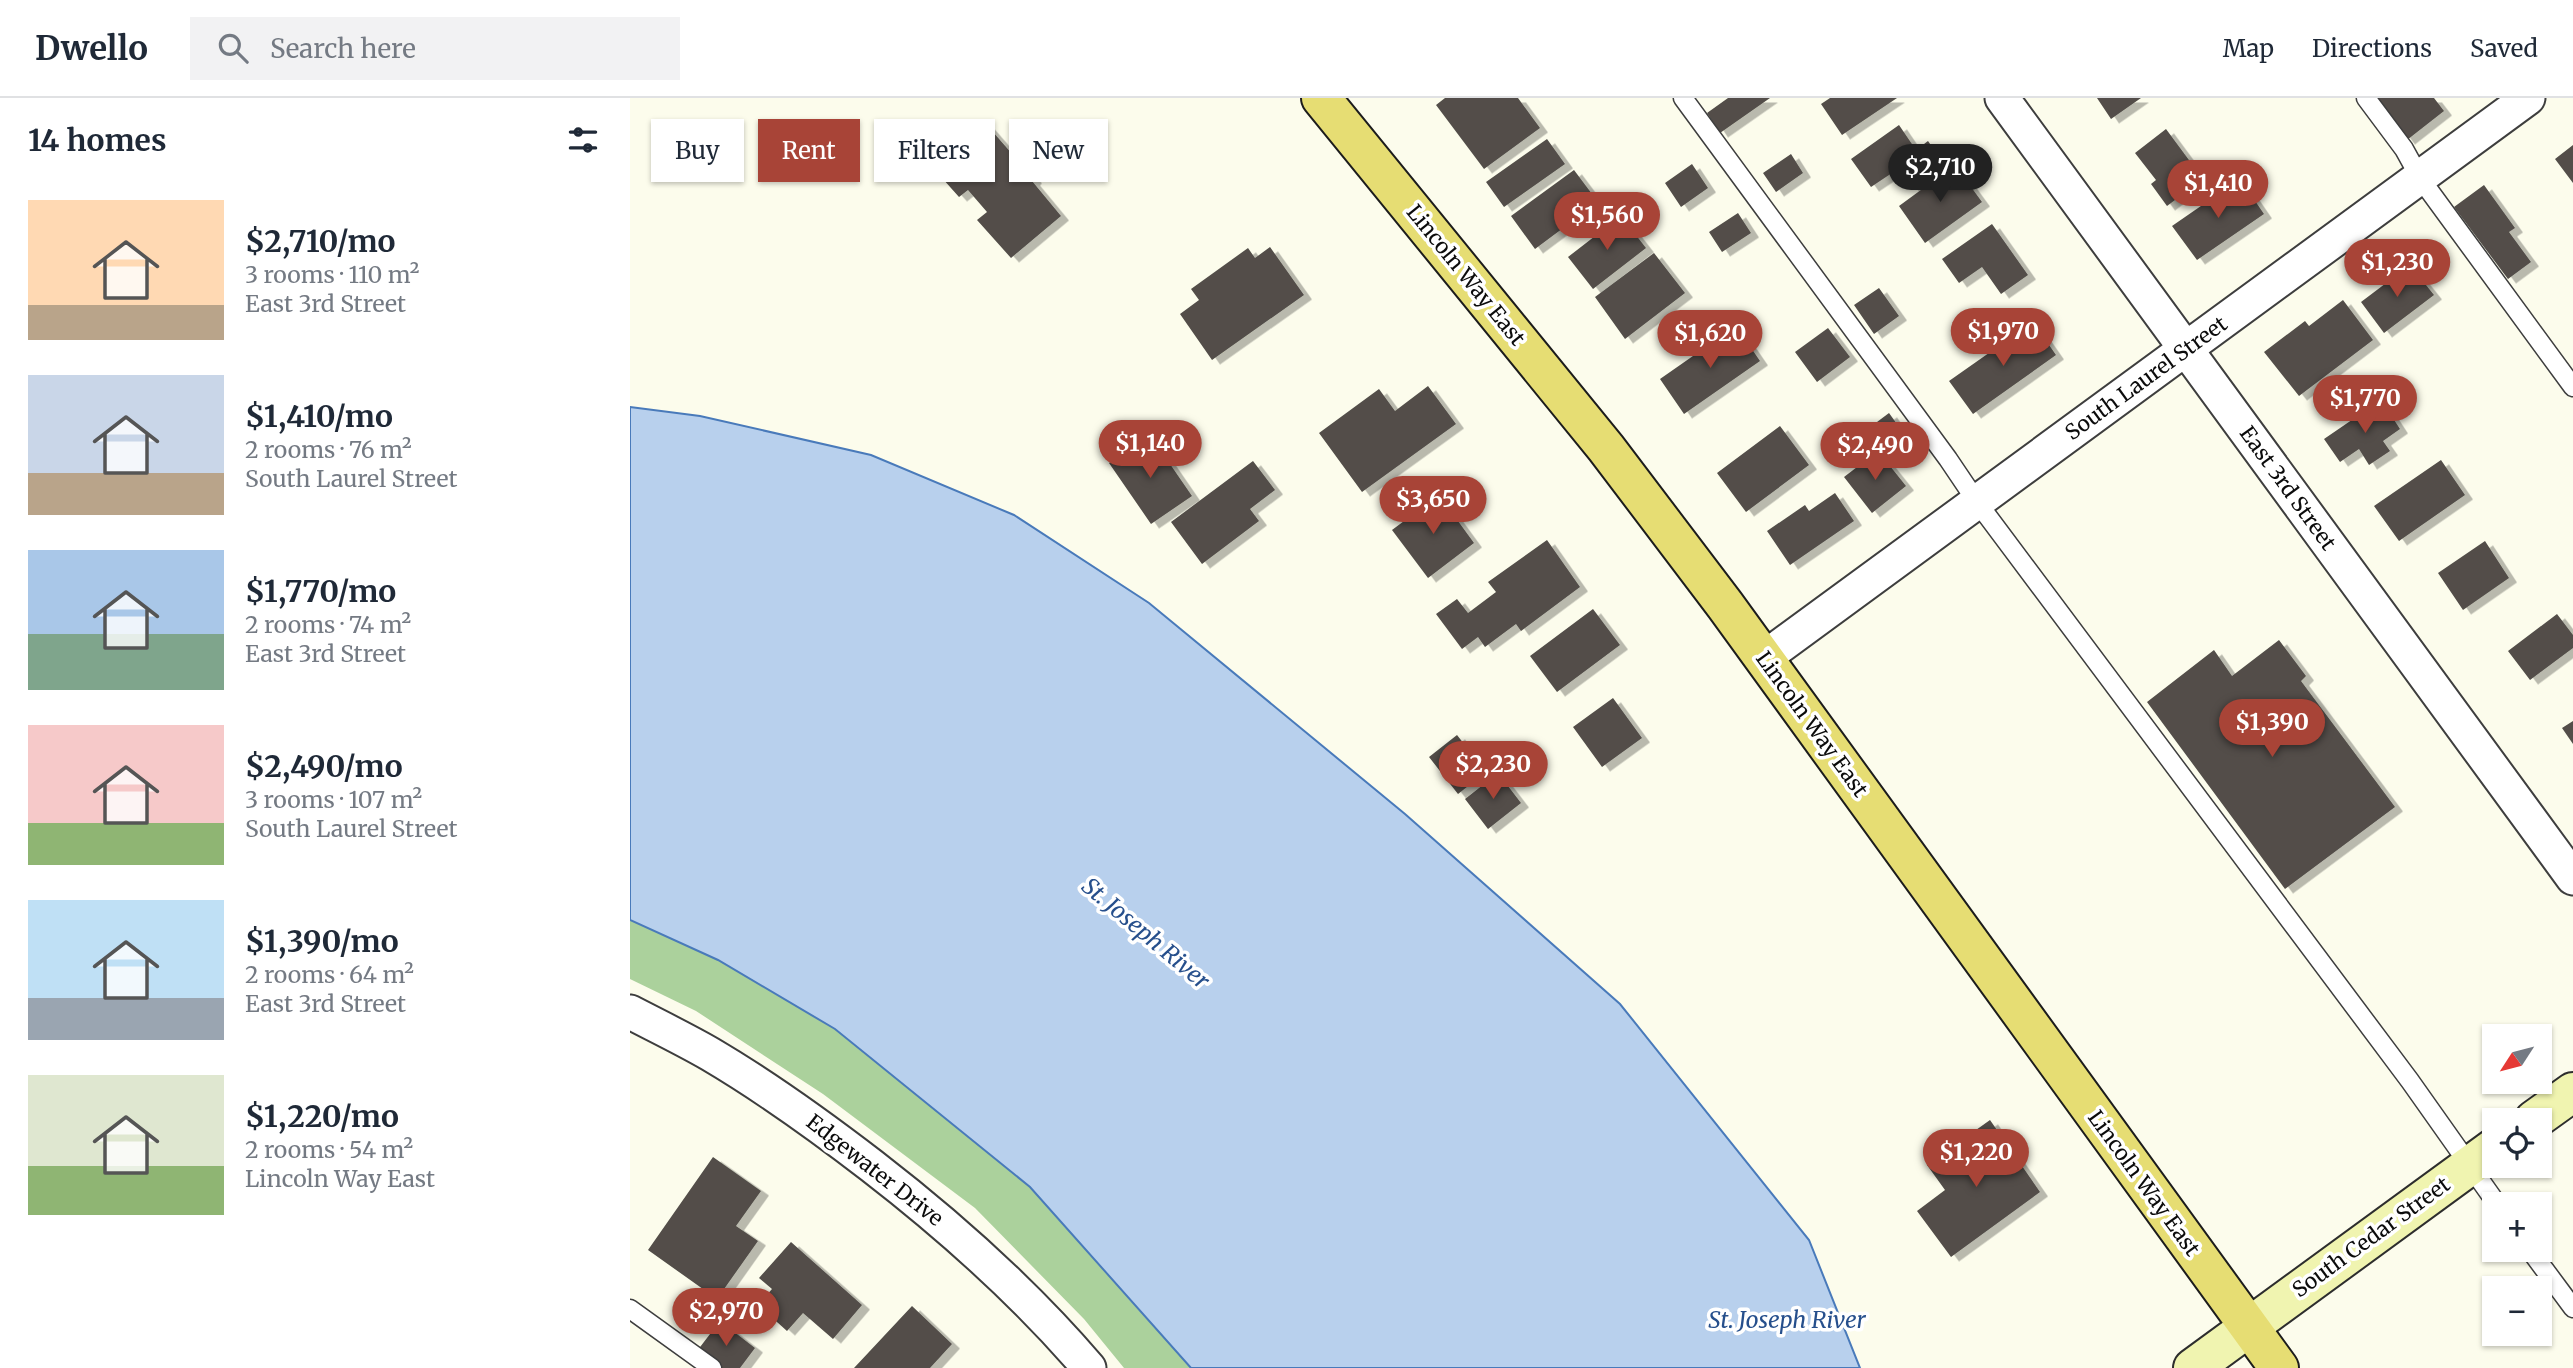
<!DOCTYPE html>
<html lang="en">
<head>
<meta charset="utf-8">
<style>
	body { margin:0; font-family:Merriweather,serif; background:#f2f2f3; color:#1f2937; height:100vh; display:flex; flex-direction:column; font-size:26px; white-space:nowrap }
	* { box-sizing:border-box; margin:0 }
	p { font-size:23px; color:#747a83 }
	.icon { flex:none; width:38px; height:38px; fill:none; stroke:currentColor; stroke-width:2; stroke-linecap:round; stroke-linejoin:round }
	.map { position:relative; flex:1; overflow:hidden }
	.details { display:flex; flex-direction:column; background:#fff; width:630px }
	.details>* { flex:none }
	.banner { position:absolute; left:21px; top:21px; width:665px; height:63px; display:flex; gap:14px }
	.needle { width:46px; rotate:234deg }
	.tools { position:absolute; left:1852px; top:926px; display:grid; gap:14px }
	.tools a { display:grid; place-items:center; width:70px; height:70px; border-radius:0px; background:#fff; box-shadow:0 2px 5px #0004; font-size:35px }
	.price { position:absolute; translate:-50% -60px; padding:0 16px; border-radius:24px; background:#a84437; color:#fff; font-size:23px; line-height:46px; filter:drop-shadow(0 2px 4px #0008) }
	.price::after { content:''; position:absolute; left:50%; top:42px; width:21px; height:16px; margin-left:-10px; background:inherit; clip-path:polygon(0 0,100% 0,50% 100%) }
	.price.current { background:#222; color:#fff }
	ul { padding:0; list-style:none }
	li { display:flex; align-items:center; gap:21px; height:175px; padding:0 28px }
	li span { display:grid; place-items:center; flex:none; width:196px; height:140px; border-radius:0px; color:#555 }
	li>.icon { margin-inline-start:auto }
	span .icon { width:84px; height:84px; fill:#fffc; stroke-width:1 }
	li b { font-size:30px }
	h2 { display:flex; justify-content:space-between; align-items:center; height:84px; padding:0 28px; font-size:30px }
	.tag { padding:0 24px; border-radius:0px; background:#fff; box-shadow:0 2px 5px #0004; font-size:24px; line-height:63px }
	.tag.current { background:#a84437; color:#fff }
	header { display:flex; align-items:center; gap:42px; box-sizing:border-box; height:98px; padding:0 35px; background:#fff; border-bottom:2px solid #e0e1e3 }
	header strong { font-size:33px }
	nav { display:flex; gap:38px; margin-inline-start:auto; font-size:24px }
	.search { width:490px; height:63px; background:#f2f2f3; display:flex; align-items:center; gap:18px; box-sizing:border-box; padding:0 24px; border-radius:0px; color:#747a83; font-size:26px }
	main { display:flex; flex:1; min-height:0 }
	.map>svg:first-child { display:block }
</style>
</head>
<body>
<header>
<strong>Dwello</strong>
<div class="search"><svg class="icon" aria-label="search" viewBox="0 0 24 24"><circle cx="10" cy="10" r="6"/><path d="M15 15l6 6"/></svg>Search here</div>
<nav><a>Map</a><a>Directions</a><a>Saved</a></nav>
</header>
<main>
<section class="details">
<h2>14 homes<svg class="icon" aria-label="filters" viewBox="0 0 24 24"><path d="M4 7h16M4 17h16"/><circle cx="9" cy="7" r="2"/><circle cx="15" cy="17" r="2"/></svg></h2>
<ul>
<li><span style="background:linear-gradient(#ffd9b3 75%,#b9a48a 0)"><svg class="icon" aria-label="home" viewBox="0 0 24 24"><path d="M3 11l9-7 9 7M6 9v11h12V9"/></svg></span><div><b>$2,710/mo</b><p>3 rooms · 110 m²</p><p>East 3rd Street</p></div></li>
<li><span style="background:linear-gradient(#c9d6e8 70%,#b9a48a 0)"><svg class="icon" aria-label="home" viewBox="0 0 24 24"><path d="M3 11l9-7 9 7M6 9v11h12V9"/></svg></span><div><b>$1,410/mo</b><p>2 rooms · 76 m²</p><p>South Laurel Street</p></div></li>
<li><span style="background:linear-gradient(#a9c7e8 60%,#7fa58c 0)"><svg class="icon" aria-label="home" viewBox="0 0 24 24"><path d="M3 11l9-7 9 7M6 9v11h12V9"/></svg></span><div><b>$1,770/mo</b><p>2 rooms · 74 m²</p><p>East 3rd Street</p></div></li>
<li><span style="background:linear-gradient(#f6c9c9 70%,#8fb573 0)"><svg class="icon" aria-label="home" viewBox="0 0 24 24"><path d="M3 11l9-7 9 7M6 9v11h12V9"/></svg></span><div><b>$2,490/mo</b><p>3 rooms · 107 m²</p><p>South Laurel Street</p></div></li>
<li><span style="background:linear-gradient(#bfe0f5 70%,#9aa5b1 0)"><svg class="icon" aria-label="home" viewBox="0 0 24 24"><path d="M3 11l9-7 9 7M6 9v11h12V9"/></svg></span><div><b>$1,390/mo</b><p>2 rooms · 64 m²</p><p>East 3rd Street</p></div></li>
<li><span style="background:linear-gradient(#dfe7d0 65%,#8fb573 0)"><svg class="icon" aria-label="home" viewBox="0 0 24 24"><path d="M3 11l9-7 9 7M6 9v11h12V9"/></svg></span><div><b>$1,220/mo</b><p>2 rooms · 54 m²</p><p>Lincoln Way East</p></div></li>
</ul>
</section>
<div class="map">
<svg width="1943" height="1270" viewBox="0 0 1943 1270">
	<defs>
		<filter id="shadow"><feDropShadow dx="8" dy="4.5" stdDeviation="0" flood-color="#0004"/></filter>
	</defs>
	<rect width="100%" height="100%" fill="#fcfcec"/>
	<!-- forest -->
	<path fill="#abd19c" d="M 0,822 L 88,862 L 205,931 L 400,1089 L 561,1270 L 494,1270 L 454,1221 L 345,1110 L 193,996 L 66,913 L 0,881 Z"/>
	<!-- water -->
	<path fill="#b8d0ed" stroke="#497aba" stroke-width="2" d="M 0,309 L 70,318 L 241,357 L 384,417 L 519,505 L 775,716 L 990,906 L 1179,1142 L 1230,1270 L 561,1270 L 400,1089 L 205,931 L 88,862 L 0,822 Z"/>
	<!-- building -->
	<path fill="#524e49" filter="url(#shadow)" d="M 815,0 L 888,0 L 910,30 L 854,71 L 806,7 Z
		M 1098,0 L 1140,0 L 1090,35 L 1077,15 Z
		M 1200,0 L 1267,0 L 1212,37 L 1191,6 Z
		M 1467,0 L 1511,0 L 1481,21 Z
		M 1745,0 L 1804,0 L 1814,13 L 1777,42 Z
		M 356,26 L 404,81 L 402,83 L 431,118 L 381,160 L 347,122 L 357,114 L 338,92 L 329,99 L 304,71 Z
		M 1269,27 L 1286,52 L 1298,43 L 1314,66 L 1281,89 L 1268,71 L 1241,89 L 1221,61 Z
		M 1536,31 L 1573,81 L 1537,108 L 1521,86 L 1526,82 L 1505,55 Z
		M 917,41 L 935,66 L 874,109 L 856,84 Z
		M 1943,47 L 1943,85 L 1925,61 Z
		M 1161,56 L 1173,75 L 1146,94 L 1133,75 Z
		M 1062,66 L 1078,90 L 1051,109 L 1035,85 Z
		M 1325,67 L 1352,104 L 1295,145 L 1269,108 Z
		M 944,72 L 968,104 L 905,151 L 881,118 Z
		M 1610,81 L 1634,116 L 1567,162 L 1542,128 Z
		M 1854,87 L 1885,130 L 1879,134 L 1901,164 L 1878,181 L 1824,109 Z
		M 1108,115 L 1121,135 L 1092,154 L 1079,134 Z
		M 991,118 L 1016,150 L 963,191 L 938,159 Z
		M 1362,126 L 1398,177 L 1371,196 L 1352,169 L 1329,185 L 1312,161 Z
		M 640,149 L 674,197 L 582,262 L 550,216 L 569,202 L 561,191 L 618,150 L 625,160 Z
		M 1024,155 L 1055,195 L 995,241 L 965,199 Z
		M 1780,167 L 1804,197 L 1754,235 L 1731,204 Z
		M 1249,190 L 1269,218 L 1244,236 L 1224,207 Z
		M 1713,202 L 1743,242 L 1669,298 L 1634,254 L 1675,223 L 1679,228 Z
		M 1403,224 L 1426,257 L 1343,316 L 1319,283 Z
		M 1106,228 L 1130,263 L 1054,316 L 1030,281 Z
		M 1198,230 L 1220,259 L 1187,284 L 1165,254 Z
		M 798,288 L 826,326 L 732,394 L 689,335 L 749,291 L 765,313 Z
		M 1751,302 L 1770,331 L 1753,343 L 1760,353 L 1739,367 L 1729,351 L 1710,364 L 1694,341 Z
		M 1259,315 L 1277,340 L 1260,351 L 1243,327 Z
		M 1150,328 L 1179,367 L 1116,414 L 1087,375 Z
		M 520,337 L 562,398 L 521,426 L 479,365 Z
		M 1248,353 L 1276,388 L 1242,415 L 1214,379 Z
		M 1811,362 L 1835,397 L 1769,443 L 1744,408 Z
		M 623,363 L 645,392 L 620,411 L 629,423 L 572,466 L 541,424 Z
		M 1205,395 L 1224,423 L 1160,467 L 1137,433 L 1175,407 L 1179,413 Z
		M 809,397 L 844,445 L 798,480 L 762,432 Z
		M 917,442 L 950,489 L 891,533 L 886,526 L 855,549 L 848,539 L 832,551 L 806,516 L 827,501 L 838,515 L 866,494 L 858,484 Z
		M 1855,443 L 1879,480 L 1833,512 L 1808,475 Z
		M 963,511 L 990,547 L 927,594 L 900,558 Z
		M 1927,516 L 1943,537 L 1943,550 L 1900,582 L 1878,553 Z
		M 1649,542 L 1676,578 L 1671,583 L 1765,709 L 1655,791 L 1517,604 L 1584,552 L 1602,578 Z
		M 983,600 L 1012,640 L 972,669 L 943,629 Z
		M 1943,623 L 1943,646 L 1932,630 Z
		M 827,637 L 856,674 L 828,696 L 799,659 Z
		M 868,675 L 891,705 L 858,731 L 835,701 Z
		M 1360,1022 L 1410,1094 L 1321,1159 L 1287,1113 L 1315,1092 L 1297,1067 Z
		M 83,1059 L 131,1093 L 106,1128 L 128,1143 L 87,1201 L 18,1152 Z
		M 161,1144 L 232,1207 L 203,1241 L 173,1215 L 157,1233 L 128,1207 L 142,1191 L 129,1180 Z
		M 282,1208 L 322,1246 L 300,1270 L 224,1270 Z
		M 90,1223 L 125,1250 L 110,1270 L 89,1270 L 67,1253 Z"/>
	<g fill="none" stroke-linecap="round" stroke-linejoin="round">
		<!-- lane casing -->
		<g stroke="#3e3e3e" stroke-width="21">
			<path id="lane" d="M 1053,0 L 1318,361 L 1347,404 L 1780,983 L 1867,1106
				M 1736,0 L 1774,51 L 1790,80 L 1943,289
				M 1900,1152 L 1943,1210
				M 0,1211 L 82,1270"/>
		</g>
		<!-- street casing -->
		<g stroke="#3e3e3e" stroke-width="37">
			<path id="street" d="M 1372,0 L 1943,780
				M 1134,560 L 1898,0
				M 0,914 C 27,928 54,941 80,956 C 136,989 190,1028 242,1068 C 321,1129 394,1194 459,1270"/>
		</g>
		<!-- secondary casing -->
		<g stroke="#2d2d2d" stroke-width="42">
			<path id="secondary" d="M 1904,1022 L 1943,994
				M 1563,1270 L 1864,1050"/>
		</g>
		<!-- primary casing -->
		<g stroke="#1c1c1c" stroke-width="42">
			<path id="primary" d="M 691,0 L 976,350 L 1095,507 L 1649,1270"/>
		</g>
		<!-- lane -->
		<use href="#lane" stroke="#fff" stroke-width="18"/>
		<!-- street -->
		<use href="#street" stroke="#fff" stroke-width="33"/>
		<!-- secondary -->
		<use href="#secondary" stroke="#f0f4b0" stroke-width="38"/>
		<!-- primary -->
		<use href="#primary" stroke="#e6dd73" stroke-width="38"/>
	</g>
	<g text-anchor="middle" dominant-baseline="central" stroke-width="7" stroke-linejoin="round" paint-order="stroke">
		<!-- street labels -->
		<g font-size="21" fill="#0b0b0b" stroke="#fff">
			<text transform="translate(836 177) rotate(51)">Lincoln Way East</text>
			<text transform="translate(1516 280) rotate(-36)">South Laurel Street</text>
			<text transform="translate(1658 390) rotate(54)">East 3rd Street</text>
			<text transform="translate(1182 626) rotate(54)">Lincoln Way East</text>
			<text transform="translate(245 1072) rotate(38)">Edgewater Drive</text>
			<text transform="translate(1514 1085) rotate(54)">Lincoln Way East</text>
			<text transform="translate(1741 1139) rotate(-36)">South Cedar Street</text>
		</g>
		<!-- water labels -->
		<g font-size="23" font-style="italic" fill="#264f8c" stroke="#fff">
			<text transform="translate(516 835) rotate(40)">St. Joseph River</text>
			<text x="1157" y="1221">St. Joseph River</text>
		</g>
	</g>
</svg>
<div class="tools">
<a><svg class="needle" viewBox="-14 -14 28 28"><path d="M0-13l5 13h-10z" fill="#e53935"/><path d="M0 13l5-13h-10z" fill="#747a83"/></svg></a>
<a><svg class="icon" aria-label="locate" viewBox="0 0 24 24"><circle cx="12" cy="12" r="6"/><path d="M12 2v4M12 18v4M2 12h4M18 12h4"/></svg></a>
<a>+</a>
<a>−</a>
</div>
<b class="price current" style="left:1310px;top:106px">$2,710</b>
<b class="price" style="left:1588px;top:122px">$1,410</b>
<b class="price" style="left:977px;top:154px">$1,560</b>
<b class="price" style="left:1767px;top:201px">$1,230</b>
<b class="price" style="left:1373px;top:270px">$1,970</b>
<b class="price" style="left:1080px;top:272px">$1,620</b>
<b class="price" style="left:1735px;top:337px">$1,770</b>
<b class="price" style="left:520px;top:382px">$1,140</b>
<b class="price" style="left:1245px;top:384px">$2,490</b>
<b class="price" style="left:803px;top:438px">$3,650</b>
<b class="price" style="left:1642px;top:661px">$1,390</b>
<b class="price" style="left:863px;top:703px">$2,230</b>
<b class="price" style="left:1346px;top:1091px">$1,220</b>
<b class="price" style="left:96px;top:1250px">$2,970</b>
<div class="banner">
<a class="tag">Buy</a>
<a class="tag current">Rent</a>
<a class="tag">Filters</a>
<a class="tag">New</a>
</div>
</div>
</main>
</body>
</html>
